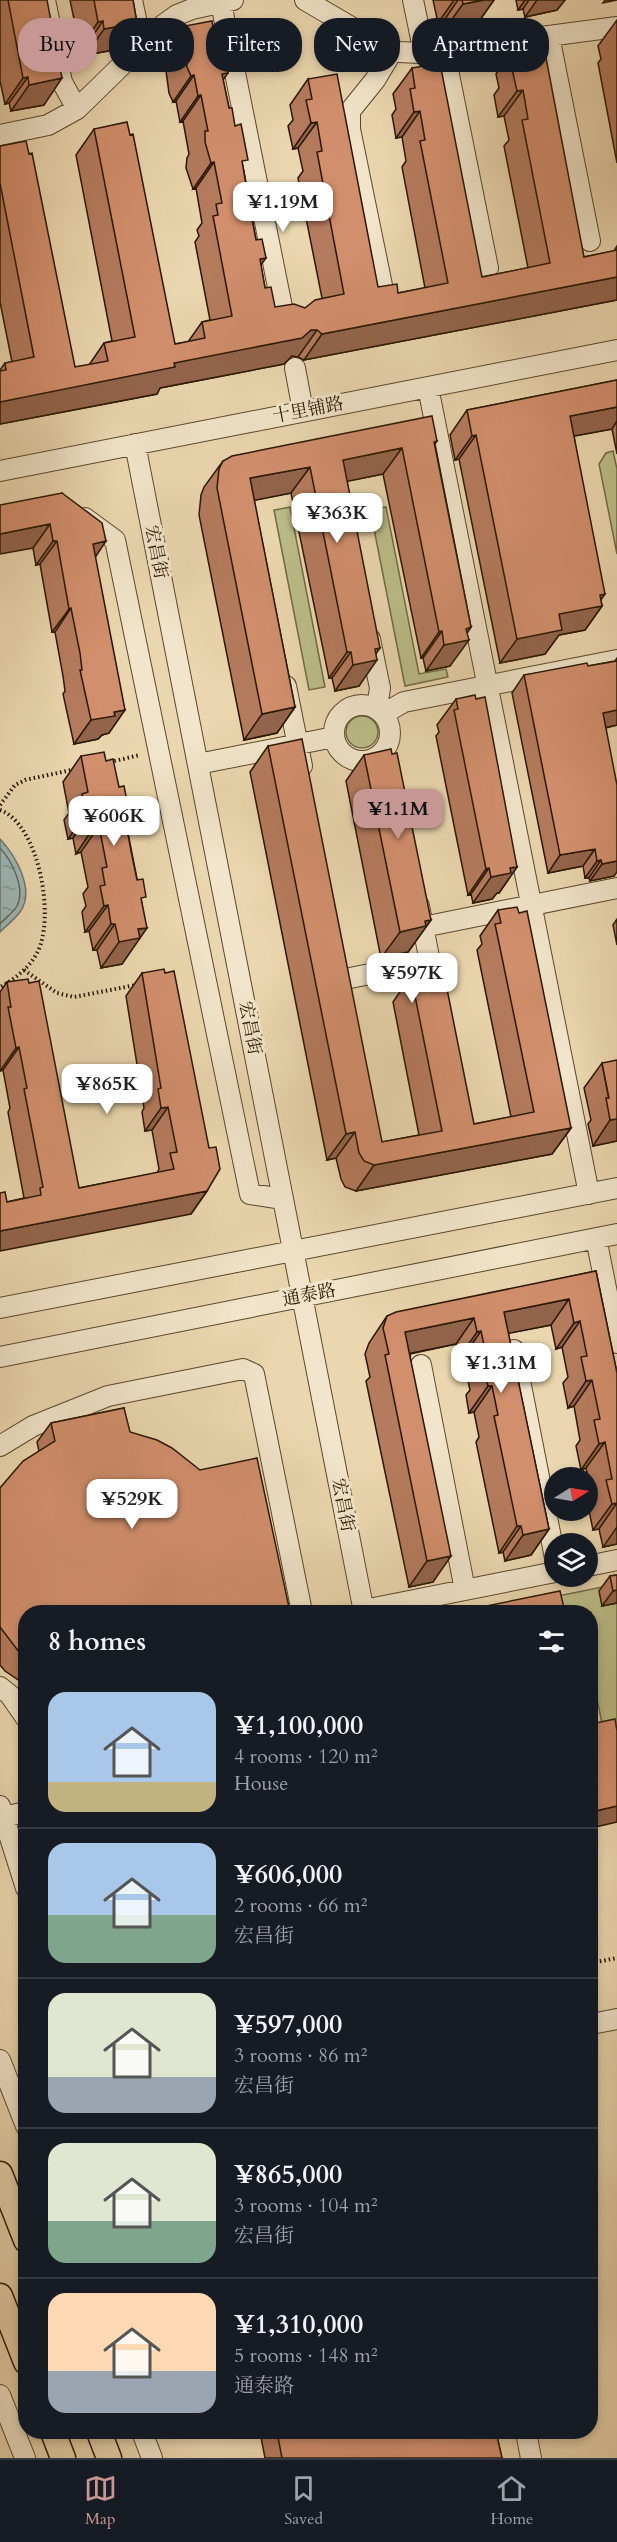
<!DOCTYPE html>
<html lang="en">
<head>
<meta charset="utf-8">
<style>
	body { margin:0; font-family:Cardo,"Noto Serif SC",serif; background:#20242c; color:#f1f3f6; height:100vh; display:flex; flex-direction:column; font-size:22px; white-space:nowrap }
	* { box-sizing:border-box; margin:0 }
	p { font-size:20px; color:#9ea1a6 }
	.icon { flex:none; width:33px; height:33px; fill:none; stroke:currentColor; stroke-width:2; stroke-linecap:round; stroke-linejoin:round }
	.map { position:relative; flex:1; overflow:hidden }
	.panel { position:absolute; left:18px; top:1605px; width:580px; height:834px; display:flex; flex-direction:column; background:#171b24; border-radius:24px; box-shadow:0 3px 9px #0003 }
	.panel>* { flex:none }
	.guide { position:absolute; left:18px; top:18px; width:582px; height:54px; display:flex; gap:12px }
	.needle { width:39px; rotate:79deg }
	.controls { position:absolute; left:544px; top:1467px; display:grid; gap:12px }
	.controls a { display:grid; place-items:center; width:54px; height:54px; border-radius:50%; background:#171b24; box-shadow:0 3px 9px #0003; font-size:30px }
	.price { position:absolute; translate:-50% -51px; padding:0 14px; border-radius:12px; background:#fff; color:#222; font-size:20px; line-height:39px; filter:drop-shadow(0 2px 3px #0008) }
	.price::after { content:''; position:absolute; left:50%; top:36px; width:18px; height:14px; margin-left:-9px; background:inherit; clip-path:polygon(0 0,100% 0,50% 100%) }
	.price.active { background:#c59692; color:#111 }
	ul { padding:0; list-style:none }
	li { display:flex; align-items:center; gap:18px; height:150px; padding:0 30px }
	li+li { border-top:2px solid #363941 }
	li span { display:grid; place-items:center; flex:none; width:168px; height:120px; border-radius:18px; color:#555 }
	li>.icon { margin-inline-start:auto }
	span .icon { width:72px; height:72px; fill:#fffc; stroke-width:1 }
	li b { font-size:26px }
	h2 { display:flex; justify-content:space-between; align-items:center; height:72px; padding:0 30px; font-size:26px }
	.chip { padding:0 21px; border-radius:24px; background:#171b24; box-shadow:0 3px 9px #0003; font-size:21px; line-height:54px }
	.chip.active { background:#c59692; color:#111 }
	.dock { display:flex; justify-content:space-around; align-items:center; height:84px; border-top:2px solid #363941; background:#171b24; font-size:16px; color:#9ea1a6 }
	.dock a { display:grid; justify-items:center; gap:3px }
	.dock .active { color:#c59692 }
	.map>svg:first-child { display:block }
</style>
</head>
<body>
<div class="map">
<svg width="617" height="2458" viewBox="0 0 617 2458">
	<defs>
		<pattern id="water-ripples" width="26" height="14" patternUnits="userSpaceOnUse" patternTransform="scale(1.5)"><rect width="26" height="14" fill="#9cb7b6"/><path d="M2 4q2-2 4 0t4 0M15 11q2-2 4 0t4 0" fill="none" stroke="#7f9492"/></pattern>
	</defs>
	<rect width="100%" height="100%" fill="#ebd7af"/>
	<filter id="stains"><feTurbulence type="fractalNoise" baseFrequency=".00333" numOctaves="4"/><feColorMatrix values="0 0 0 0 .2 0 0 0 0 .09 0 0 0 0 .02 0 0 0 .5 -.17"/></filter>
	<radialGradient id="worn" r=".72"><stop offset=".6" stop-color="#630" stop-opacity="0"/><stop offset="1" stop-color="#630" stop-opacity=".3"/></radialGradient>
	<!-- green -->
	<path fill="#bbbd88" stroke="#726a45" stroke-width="1.5" d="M 613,451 L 617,469 L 617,554 L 599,464 L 606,453 Z
		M 290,507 L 325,687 L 309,690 L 274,510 Z
		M 386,507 L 419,674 L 446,669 L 448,677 L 405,686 L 372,519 L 379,508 Z
		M346 732a16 16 0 1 1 32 0a16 16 0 1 1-32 0Z
		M 617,1584 L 617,1782 L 614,1783 L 591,1669 L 591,1612 L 556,1612 L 553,1597 Z"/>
	<!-- water -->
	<path fill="url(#water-ripples)" stroke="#6e776e" stroke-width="1.5" d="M 0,839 C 15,855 36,890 20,912 C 15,919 6,926 0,932 Z"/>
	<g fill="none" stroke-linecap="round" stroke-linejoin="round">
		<!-- shore -->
		<path stroke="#63675c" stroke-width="1.5" d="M 0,848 C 12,861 26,889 17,906 C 13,913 5,918 0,924"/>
		<!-- minor casing -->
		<g stroke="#5a472d" stroke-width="22">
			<path id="minor" d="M 45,0 L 62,82 L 77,109
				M 132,0 L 142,47
				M 305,0 L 387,48 L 399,52 L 420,53 L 617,27
				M 413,0 L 424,53
				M 221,3 L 285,322
				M 549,36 L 590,241
				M 444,50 L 488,268
				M 0,135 L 48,125 L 77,109 L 163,25 L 177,15 L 192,9 L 233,0
				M 384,295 L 350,129 L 350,111 L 375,80 L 393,50
				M 295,368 L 303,411
				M 428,387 L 589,1194
				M 135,444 L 364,1612
				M 0,471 L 617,350
				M 85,518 L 115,540 L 250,1194 L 283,1199
				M 370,639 L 380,688 L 377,708
				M 286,686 L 302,766
				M334 733a28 28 0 1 1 56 0a28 28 0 1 1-56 0Z
				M 383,714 L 404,702 L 617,660
				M 198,764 L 334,737
				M 419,906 L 437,998
				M 423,927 L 617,888
				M 345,979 L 430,962
				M 596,1238 L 617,1343
				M 0,1308 L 617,1188
				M 514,1350 L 555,1558
				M 0,1357 L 617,1234
				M 421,1365 L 465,1590
				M 0,1446 L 33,1426 L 108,1396 L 243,1369 L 254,1374 L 302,1612
				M 588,1566 L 617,1560
				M 364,1610 L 555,1572
				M 0,1687 L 10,1695 L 26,1718
				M 0,1806 L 26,1888
				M 3,1817 L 26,1812
				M 591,2024 L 617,2019
				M 0,2060 L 26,2126
				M 0,2395 L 25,2458
				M 142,2432 L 152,2458
				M 526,2432 L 531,2458"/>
		</g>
		<!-- major casing -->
		<g stroke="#2a1702" stroke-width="27">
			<path id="major" d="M 0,2174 L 26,2240
				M 0,2296 L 26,2362
				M 53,2432 L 63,2458
				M 99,2432 L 109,2458"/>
		</g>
		<!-- path -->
		<path stroke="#2a1702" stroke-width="4" stroke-dasharray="1.5 3" stroke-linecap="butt" d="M 110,762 L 140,755
			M 0,805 L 15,785 L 25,780 L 76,769
			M 0,810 C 39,824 56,918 37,953 C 29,968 15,979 0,987
			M 24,970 L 57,993 L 74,997 L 136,985
			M 591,1963 L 617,1958"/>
		<!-- minor -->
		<use href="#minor" stroke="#f2e5cb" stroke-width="20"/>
		<!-- major -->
		<use href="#major" stroke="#ebd7af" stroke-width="24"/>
	</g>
	<!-- wall -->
	<path fill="#b57b5e" stroke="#2a1702" stroke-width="1.5" d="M 0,0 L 47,0 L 44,105 L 11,111 L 9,103 L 5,104 L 0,81 Z
		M 70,0 L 133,0 L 137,23 L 119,49 L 86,55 L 85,47 L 80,48 Z
		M 433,0 L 494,0 L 477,24 L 444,30 L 443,22 L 438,23 Z
		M 516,0 L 565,0 L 557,10 L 525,17 L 523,9 L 518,10 Z
		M 617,20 L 617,163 L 598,63 L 601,59 L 598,46 Z
		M 185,26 L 215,39 L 228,73 L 223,80 L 229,108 L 243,167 L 250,208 L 265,288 L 275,307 L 305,308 L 322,298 L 298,178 L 303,171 L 298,148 L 293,149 L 288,126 L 293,120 L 290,105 L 308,79 L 378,287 L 398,293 L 425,288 L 402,167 L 406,161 L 402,137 L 396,138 L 392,115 L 396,109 L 393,94 L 412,68 L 482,277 L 528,268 L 504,146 L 509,140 L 504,116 L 498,117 L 494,95 L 499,88 L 496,74 L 514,48 L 584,257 L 614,251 L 617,246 L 617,300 L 304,360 L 298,357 L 292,356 L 284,364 L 160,388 L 157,394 L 0,424 L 0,370 L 5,363 L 12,362 L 0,302 L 0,146 L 75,367 L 89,365 L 104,343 L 112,341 L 76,155 L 94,129 L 175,344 L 188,342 L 202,322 L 210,320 L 195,242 L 199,236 L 197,230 L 202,223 L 196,188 L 193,189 L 186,168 L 187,158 L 189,154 L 183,121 L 180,122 L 176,101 L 173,102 L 169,93 L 166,71 L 169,67 L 166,52 Z
		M 617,380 L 617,454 L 612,429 L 574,436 L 602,606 L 585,630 L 559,635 L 545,654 L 500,663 L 459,459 L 455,460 L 450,435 L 467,410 Z
		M 437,441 L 435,444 L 471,627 L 467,633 L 450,666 L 426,671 L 423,658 L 421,658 L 383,474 L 347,481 L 376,654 L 359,686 L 335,691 L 332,678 L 329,678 L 291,493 L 254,500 L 295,707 L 277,733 L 244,740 L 199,515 L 201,495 L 204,487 L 223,461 Z
		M 62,493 L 95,556 L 109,733 L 102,735 L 98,739 L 74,744 L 63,694 L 65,691 L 63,676 L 55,632 L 52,632 L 40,564 L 36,565 L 33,548 Z
		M 617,658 L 617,725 L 606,728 L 614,876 L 590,881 L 589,878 L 585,878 L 583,866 L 548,873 L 512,693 L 524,675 L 588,666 L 615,661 Z
		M 456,699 L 517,867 L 499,893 L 497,893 L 492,899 L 473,903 L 471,894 L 468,895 L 436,736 L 439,732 L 437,725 Z
		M 268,746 L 382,1142 L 419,1135 L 393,1002 L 411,976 L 474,1124 L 511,1117 L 477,950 L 482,944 L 480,936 L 498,910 L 571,1128 L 552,1154 L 356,1191 L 345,1187 L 341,1179 L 336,1158 L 327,1160 L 250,772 Z
		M 364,755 L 431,920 L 408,952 L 381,958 L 346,781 Z
		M 81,756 L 106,761 L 124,813 L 142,904 L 140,937 L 122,964 L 101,968 L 97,950 L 93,950 L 89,931 L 85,932 L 82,912 L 86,906 L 83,894 L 88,887 L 81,852 L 76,854 L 73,838 L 68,839 L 64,820 L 69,813 L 63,782 Z
		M 617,919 L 617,945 L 613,925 Z
		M 142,973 L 207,1191 L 191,1214 L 7,1202 L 24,1198 L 8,1112 L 10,1108 L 3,1070 L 0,1071 L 0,992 L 7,982 L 79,1188 L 157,1173 L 159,1169 L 152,1130 L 145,1131 L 142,1112 L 144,1108 L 126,996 Z
		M 602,1063 L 617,1141 L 593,1146 L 588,1124 L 591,1120 L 584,1088 Z
		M 596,1271 L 617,1373 L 617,1544 L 603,1547 L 599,1529 L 593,1530 L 588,1506 L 593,1499 L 586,1468 L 581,1470 L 576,1446 L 580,1440 L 574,1406 L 568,1408 L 563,1383 L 568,1377 L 562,1347 L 556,1349 L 551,1325 L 508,1333 L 549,1529 L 531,1555 L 505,1561 L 503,1552 L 499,1553 L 476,1442 L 479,1437 L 474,1412 L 469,1413 L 466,1395 L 470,1390 L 463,1357 L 459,1358 L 456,1344 L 410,1354 L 433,1582 L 409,1587 L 366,1381 L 370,1377 L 365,1354 L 369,1343 L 387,1316 Z
		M 124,1408 L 26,1612 L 26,1685 L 5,1671 L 0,1665 L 0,1488 L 39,1451 L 37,1442 L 51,1423 Z
		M 617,1575 L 617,1603 L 602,1606 L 599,1591 L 610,1576 Z
		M 260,2432 L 496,2432 L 502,2458 L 265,2458 Z"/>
	<!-- shaded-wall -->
	<path fill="#93644c" stroke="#2a1702" stroke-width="1.5" d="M 454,0 L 458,0 L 443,22 L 438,23 Z
		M 484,0 L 494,0 L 477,24 L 444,30 L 463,4 Z
		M 525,0 L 529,0 L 523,9 L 518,10 Z
		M 537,0 L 565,0 L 557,10 L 525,17 Z
		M 605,0 L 617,0 L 603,3 Z
		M 103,21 L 85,47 L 80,48 L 98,22 Z
		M 137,23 L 119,49 L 86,55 L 104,29 Z
		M 194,75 L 176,101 L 173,102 L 191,76 Z
		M 28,77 L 9,103 L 5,104 L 23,78 Z
		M 62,78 L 44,105 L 11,111 L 29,85 Z
		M 523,90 L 504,116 L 498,117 L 517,91 Z
		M 201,95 L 183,121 L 180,122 L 198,96 Z
		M 420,111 L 402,137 L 396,138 L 414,112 Z
		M 317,122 L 298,148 L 293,149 L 311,123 Z
		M 214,162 L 196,188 L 193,189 L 211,163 Z
		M 266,258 L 247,284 L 260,259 Z
		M 617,277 L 617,300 L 304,360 L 322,334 Z
		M 311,330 L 317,330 L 298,357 L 292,356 L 284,364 L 160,388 L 157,394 L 0,424 L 0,402 L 174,363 Z
		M 617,407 L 617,421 L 612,429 L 553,440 L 570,416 Z
		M 476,435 L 459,459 L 455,460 L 472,436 Z
		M 402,448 L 383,474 L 325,486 L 343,460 Z
		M 310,467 L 291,493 L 231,505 L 250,478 Z
		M 50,524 L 33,548 L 0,554 L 0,534 Z
		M 53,541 L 57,541 L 40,564 L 36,565 Z
		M 106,541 L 90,565 L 93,544 Z
		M 605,594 L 596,607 L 602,606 L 585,630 L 559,635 L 545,654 L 500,663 L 517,639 L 559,614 L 600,595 Z
		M 71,608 L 55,632 L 52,632 L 69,609 Z
		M 471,627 L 462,641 L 469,640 L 450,666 L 426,671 L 444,645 L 466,629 Z
		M 442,631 L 423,658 L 421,658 L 439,632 Z
		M 380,648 L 371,661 L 377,660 L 359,686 L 335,691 L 353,665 L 375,649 Z
		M 347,652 L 351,652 L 332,678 L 329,678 Z
		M 295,707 L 277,733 L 244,740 L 262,714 Z
		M 125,710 L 109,733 L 102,735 L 98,739 L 74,744 L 91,720 L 114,712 Z
		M 617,710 L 617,725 L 590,731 L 603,713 Z
		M 91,812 L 73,838 L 68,839 L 86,813 Z
		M 99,826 L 81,852 L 76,854 L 94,827 Z
		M 595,849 L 583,866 L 548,873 L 560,855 Z
		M 601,860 L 589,878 L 585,878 L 597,861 Z
		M 617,861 L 617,872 L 614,876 L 590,881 L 602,864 Z
		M 517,867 L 499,893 L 497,893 L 492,899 L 473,903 L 491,877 L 510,868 Z
		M 489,868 L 471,894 L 468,895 L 486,869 Z
		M 108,905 L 89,931 L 85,932 L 104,906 Z
		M 431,920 L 408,952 L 381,958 L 400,932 L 425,921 Z
		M 111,924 L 115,924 L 97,950 L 93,950 Z
		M 147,928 L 122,964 L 101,968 L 119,942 L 138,929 Z
		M 19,1047 L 3,1070 L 0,1071 L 16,1048 Z
		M 168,1107 L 152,1130 L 145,1131 L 161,1108 Z
		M 617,1119 L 617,1141 L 593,1146 L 610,1120 Z
		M 571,1128 L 552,1154 L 356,1191 L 374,1165 Z
		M 355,1132 L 336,1158 L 327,1160 L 346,1134 Z
		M 207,1191 L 191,1214 L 0,1251 L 0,1231 Z
		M 569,1299 L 551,1325 L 486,1338 L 504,1312 Z
		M 474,1318 L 456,1344 L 387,1358 L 405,1332 Z
		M 580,1321 L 562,1347 L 556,1349 L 574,1323 Z
		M 481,1331 L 463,1357 L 459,1358 L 477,1332 Z
		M 592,1380 L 574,1406 L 568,1408 L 586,1381 Z
		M 488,1386 L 492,1386 L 474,1412 L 469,1413 Z
		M 605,1442 L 586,1468 L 581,1470 L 599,1444 Z
		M 617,1503 L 599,1529 L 593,1530 L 612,1504 Z
		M 517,1526 L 521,1526 L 503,1552 L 499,1553 Z
		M 617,1527 L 617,1544 L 603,1547 Z
		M 549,1529 L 531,1555 L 505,1561 L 523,1535 Z
		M 451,1556 L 433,1582 L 409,1587 L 427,1561 Z
		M 617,1590 L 617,1603 L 602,1606 L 613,1591 Z
		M 617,1806 L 617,1822 L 591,1828 L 591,1812 Z"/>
	<!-- building -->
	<path fill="#d28f6d" stroke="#2a1702" stroke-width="1.5" d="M 8,0 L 47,0 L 62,78 L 29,85 L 28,77 L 23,78 Z
		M 94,0 L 133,0 L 137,23 L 104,29 L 103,21 L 98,22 Z
		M 462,0 L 484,0 L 463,4 Z
		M 212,21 L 215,39 L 221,38 L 228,73 L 222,74 L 229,108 L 232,108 L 235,126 L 241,124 L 248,160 L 242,161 L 250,208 L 256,240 L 262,239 L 266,258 L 260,259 L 265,288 L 271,287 L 275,307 L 294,304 L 305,308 L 315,300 L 344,294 L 317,152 L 322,151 L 317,122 L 311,123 L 306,100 L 312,99 L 308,79 L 337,74 L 378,287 L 397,284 L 398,293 L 448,283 L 420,141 L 425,140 L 420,111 L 414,112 L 410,89 L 415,88 L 412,68 L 440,63 L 482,277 L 550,263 L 522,120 L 528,119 L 523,90 L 517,91 L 512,69 L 518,67 L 514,48 L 543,42 L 584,257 L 617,250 L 617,277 L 322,334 L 317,330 L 311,330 L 302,338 L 174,363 L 175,367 L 0,402 L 0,371 L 6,370 L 5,363 L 34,357 L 0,183 L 0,146 L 26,141 L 29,154 L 32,153 L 75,367 L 108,361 L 104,343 L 135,337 L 94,129 L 127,122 L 130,135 L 133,134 L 175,344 L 205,338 L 202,322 L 232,316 L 213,216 L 218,215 L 216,204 L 222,203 L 214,162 L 211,163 L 205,142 L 205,131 L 208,131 L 201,95 L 198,96 L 194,75 L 191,76 L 187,67 L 185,45 L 188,44 L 185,26 Z
		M 617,380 L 617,407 L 570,416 L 605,594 L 600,595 L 602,606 L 559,614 L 562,630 L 517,639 L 476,435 L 472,436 L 467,410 Z
		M 432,416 L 437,441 L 434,442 L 471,627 L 466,629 L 469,640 L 444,645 L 442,631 L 439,632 L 402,448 L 343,460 L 380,648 L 375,649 L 377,660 L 353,665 L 351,652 L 347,652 L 310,467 L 250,478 L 295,707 L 262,714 L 217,488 L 219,469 L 223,461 L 232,456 Z
		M 62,493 L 102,523 L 106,541 L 93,544 L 125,710 L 114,712 L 115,716 L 91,720 L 80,670 L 82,670 L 80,653 L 71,608 L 69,609 L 57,541 L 53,541 L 50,524 L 0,534 L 0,505 Z
		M 617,661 L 617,710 L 603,713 L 617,785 L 617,861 L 602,864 L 601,860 L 597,861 L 595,849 L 560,855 L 524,675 L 587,663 L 588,666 Z
		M 475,695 L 476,699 L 485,697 L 517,867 L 510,868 L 511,873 L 491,877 L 489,868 L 486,869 L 454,710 L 458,709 L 456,699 Z
		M 302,739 L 382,1142 L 442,1131 L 411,976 L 438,970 L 439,975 L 444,974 L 474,1124 L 534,1112 L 495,924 L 501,923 L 498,910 L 517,907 L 519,913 L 527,911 L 571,1128 L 374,1165 L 364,1161 L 359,1153 L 355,1132 L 346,1134 L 268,746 Z
		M 391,749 L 392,754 L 397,753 L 431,920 L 425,921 L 426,926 L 400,932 L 364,755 Z
		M 104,752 L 106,761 L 113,759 L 119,787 L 124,786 L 128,806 L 123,807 L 131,851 L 137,880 L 143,879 L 146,897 L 141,898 L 147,928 L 138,929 L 140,938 L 119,942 L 115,924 L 111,924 L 108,905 L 104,906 L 100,886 L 105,885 L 102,868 L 107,867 L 99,826 L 94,827 L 91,812 L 86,813 L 82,794 L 88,792 L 81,756 Z
		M 164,969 L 165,973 L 174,971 L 209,1148 L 216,1147 L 220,1169 L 207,1191 L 0,1231 L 0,1193 L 5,1192 L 7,1202 L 41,1195 L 40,1188 L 43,1187 L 24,1089 L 27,1088 L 19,1047 L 16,1048 L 8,1007 L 11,1007 L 7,982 L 28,979 L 29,983 L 39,981 L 79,1188 L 174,1169 L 170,1153 L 177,1152 L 168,1107 L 161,1108 L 158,1089 L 161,1088 L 142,973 Z
		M 617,1060 L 617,1119 L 610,1120 L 606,1098 L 609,1098 L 602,1063 Z
		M 596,1271 L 617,1373 L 617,1503 L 612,1504 L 606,1480 L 612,1479 L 605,1442 L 599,1444 L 594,1420 L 600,1419 L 592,1380 L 586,1381 L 581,1357 L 587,1356 L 580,1321 L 574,1323 L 569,1299 L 504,1312 L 549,1529 L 523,1535 L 521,1526 L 517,1526 L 494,1416 L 498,1415 L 492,1386 L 488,1386 L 484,1369 L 489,1368 L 481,1331 L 477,1332 L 474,1318 L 405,1332 L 451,1556 L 427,1561 L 385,1355 L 389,1354 L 383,1328 L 387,1316 L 396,1312 Z
		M 124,1408 L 130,1432 L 157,1440 L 172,1448 L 200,1470 L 257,1458 L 290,1612 L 26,1612 L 26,1656 L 19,1652 L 0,1627 L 0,1488 L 23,1461 L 55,1441 L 51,1423 Z
		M 617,1575 L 617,1590 L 613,1591 L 610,1576 Z
		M 560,1591 L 565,1612 L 457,1612 Z
		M 615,1719 L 617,1731 L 617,1806 L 591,1812 L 591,1724 Z
		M 277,2432 L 496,2432 L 502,2458 L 282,2458 Z"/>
	<g text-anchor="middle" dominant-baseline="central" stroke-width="6" stroke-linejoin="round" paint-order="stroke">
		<!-- street labels -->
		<g font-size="18" fill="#2a1702" stroke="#f2e5cb">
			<text transform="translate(308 410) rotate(-11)">十里铺路</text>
			<text transform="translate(156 552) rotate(79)">宏昌街</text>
			<text transform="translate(250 1028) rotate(79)">宏昌街</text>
			<text transform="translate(309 1295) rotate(-11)">通泰路</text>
			<text transform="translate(343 1505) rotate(79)">宏昌街</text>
		</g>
	</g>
	<rect width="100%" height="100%" filter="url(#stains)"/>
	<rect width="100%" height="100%" fill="url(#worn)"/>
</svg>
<div class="controls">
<a><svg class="needle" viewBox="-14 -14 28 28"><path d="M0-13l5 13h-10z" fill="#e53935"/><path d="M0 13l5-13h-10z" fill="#9ea1a6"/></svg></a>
<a><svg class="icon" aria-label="layers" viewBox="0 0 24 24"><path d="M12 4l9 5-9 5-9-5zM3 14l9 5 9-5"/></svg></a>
</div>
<b class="price" style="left:283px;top:233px">¥1.19M</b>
<b class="price" style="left:337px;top:544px">¥363K</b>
<b class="price active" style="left:398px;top:840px">¥1.1M</b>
<b class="price" style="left:114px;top:847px">¥606K</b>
<b class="price" style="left:412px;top:1004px">¥597K</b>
<b class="price" style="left:107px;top:1115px">¥865K</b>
<b class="price" style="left:501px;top:1394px">¥1.31M</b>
<b class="price" style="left:132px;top:1530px">¥529K</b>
<div class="guide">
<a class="chip active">Buy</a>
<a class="chip">Rent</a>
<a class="chip">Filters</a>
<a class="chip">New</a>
<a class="chip">Apartment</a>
</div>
<section class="panel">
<h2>8 homes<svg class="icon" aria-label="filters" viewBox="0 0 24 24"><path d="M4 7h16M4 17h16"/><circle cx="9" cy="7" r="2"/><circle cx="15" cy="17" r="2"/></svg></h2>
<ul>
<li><span style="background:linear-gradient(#a9c7e8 75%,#c2b280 0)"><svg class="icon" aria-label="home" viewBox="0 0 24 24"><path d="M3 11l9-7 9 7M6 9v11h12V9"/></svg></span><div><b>¥1,100,000</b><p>4 rooms · 120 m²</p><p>House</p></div></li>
<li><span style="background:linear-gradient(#a9c7e8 60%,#7fa58c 0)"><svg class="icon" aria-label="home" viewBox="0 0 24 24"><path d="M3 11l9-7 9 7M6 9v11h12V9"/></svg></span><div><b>¥606,000</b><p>2 rooms · 66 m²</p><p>宏昌街</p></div></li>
<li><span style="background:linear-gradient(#dfe7d0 70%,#9aa5b1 0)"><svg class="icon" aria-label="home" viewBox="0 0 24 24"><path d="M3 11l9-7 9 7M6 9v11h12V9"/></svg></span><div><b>¥597,000</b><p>3 rooms · 86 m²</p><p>宏昌街</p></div></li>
<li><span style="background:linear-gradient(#dfe7d0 65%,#7fa58c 0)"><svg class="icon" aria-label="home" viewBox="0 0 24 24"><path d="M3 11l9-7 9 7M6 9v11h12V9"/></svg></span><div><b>¥865,000</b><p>3 rooms · 104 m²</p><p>宏昌街</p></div></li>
<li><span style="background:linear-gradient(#ffd9b3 65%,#9aa5b1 0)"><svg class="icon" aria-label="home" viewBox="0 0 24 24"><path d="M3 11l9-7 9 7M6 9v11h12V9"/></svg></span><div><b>¥1,310,000</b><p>5 rooms · 148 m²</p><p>通泰路</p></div></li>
</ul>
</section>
</div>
<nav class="dock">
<a class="active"><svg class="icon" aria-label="map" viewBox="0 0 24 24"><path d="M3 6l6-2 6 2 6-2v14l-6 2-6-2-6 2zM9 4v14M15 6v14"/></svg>Map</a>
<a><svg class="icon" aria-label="saved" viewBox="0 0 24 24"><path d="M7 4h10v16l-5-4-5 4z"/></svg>Saved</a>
<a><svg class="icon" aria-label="home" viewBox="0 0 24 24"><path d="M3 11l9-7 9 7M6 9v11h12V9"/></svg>Home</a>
</nav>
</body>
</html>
